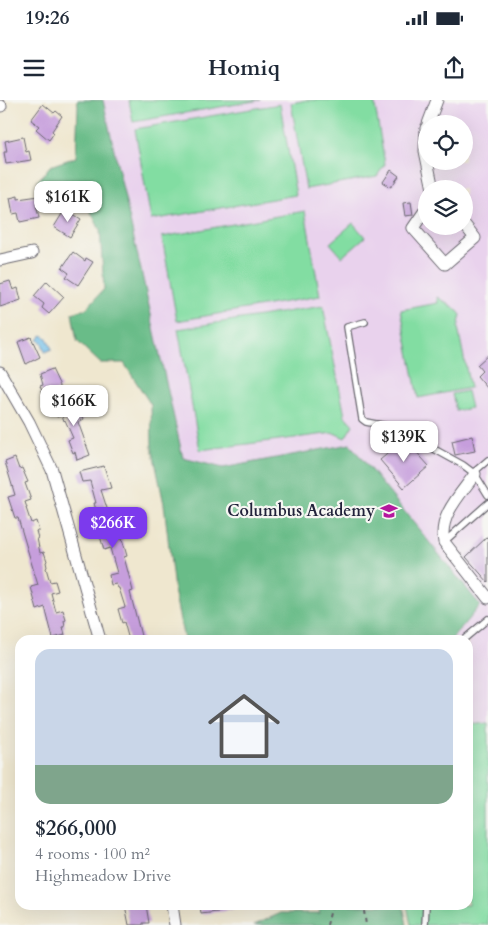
<!DOCTYPE html>
<html lang="en">
<head>
<meta charset="utf-8">
<style>
	body { margin:0; font-family:Cardo,serif; background:#f2f2f3; color:#1f2937; height:100vh; display:flex; flex-direction:column; font-size:19px; white-space:nowrap }
	* { box-sizing:border-box; margin:0 }
	p { font-size:16px; color:#747a83 }
	.icon { flex:none; width:28px; height:28px; fill:none; stroke:currentColor; stroke-width:2; stroke-linecap:round; stroke-linejoin:round }
	.map { position:relative; flex:1; overflow:hidden }
	.drawer { position:absolute; left:15px; top:535px; width:458px; height:275px; display:flex; flex-direction:column; background:#fff; border-radius:15px; box-shadow:0 5px 20px #0002 }
	.drawer>* { flex:none }
	.buttons { position:absolute; left:418px; top:15px; display:grid; gap:10px }
	.buttons a { display:grid; place-items:center; width:55px; height:55px; border-radius:50%; background:#fff; box-shadow:0 5px 20px #0002; font-size:25px }
	.price { position:absolute; translate:-50% -42px; padding:0 11px; border-radius:10px; background:#fff; color:#222; font-size:16px; line-height:32px; filter:drop-shadow(0 1px 2px #0008) }
	.price::after { content:''; position:absolute; left:50%; top:30px; width:15px; height:11px; margin-left:-8px; background:inherit; clip-path:polygon(0 0,100% 0,50% 100%) }
	.price.active { background:#7c3aed; color:#fff }
	ul { padding:0; list-style:none }
	li { display:grid; align-content:center; gap:10px; height:265px; padding:0 20px }
	li span { display:grid; place-items:center; height:155px; border-radius:15px; color:#555 }
	li>.icon { margin-inline-start:auto }
	span .icon { width:90px; height:90px; fill:#fffc; stroke-width:1 }
	li b { font-size:21px }
	.status { display:flex; justify-content:space-between; align-items:center; height:35px; padding:0 25px; background:#fff; direction:ltr }
	.status svg { height:14px; fill:currentColor }
	header { display:flex; justify-content:space-between; align-items:center; height:65px; padding:0 20px; background:#fff; font-size:22px; font-weight:700 }
	.map>svg:first-child { display:block }
</style>
</head>
<body>
<div class="status"><b>19:26</b><svg viewBox="0 0 49 12"><path d="M0 12V9h3v3zM5 12V6h3v6zM10 12V3h3v9zM15 12V0h3v12zM26 1h20v11H26zM47 4h2v5h-2z"/></svg></div>
<header><svg class="icon" aria-label="menu" viewBox="0 0 24 24"><path d="M4 6h16M4 12h16M4 18h16"/></svg>Homiq<svg class="icon" aria-label="share" viewBox="0 0 24 24"><path d="M12 15V3M7 8l5-5 5 5M5 13v7h14v-7"/></svg></header>
<div class="map">
<svg width="488" height="825" viewBox="0 0 488 825">
	<rect width="100%" height="100%" fill="#f6f6f2"/>
	<filter id="ink" filterUnits="userSpaceOnUse"><feTurbulence type="fractalNoise" baseFrequency=".02" numOctaves="2"/><feDisplacementMap in="SourceGraphic" scale="10" xChannelSelector="R" yChannelSelector="G"/><feConvolveMatrix kernelMatrix="1 2 1 2 8 2 1 2 1" color-interpolation-filters="sRGB"/></filter>
	<filter id="wash" filterUnits="userSpaceOnUse"><feTurbulence type="fractalNoise" baseFrequency=".0096" numOctaves="4" result="noise"/><feDisplacementMap in="SourceGraphic" scale="20" xChannelSelector="R" yChannelSelector="G"/><feGaussianBlur stdDeviation="1.12" result="paint"/><feColorMatrix in="noise" values="0 0 0 0 0 0 0 0 0 0 0 0 0 0 0 0 0 1.4 0 .05"/><feComposite in="paint" operator="in"/></filter>
	<g filter="url(#wash)">
		<rect width="100%" height="100%" fill="#efe7cf"/>
		<!-- built -->
		<path fill="#e9d2ed" fill-rule="evenodd" d="M 103,0 L 488,0 L 488,825 L 411,825 L 407,805 L 468,805 L 468,540 L 386,540 L 183,358 ZM 426,24 L 464,24 L 464,61 L 426,61 ZM 426,89 L 464,89 L 464,126 L 426,126 Z"/>
		<!-- green -->
		<path fill="#82dda2" stroke="#52806e" d="M 129,0 L 260,0 L 133,22 Z
			M 307,0 L 374,0 L 385,64 L 377,76 L 306,89 L 291,3 Z
			M 280,4 L 296,95 L 151,120 L 135,29 Z
			M 305,111 L 320,196 L 177,221 L 162,137 Z
			M 353,123 L 365,137 L 342,157 L 330,143 Z
			M 437,197 L 456,209 L 461,215 L 458,228 L 470,288 L 418,298 L 401,210 L 438,203 Z
			M 323,206 L 345,316 L 353,325 L 345,338 L 334,333 L 200,350 L 178,229 Z
			M 467,291 L 471,308 L 456,311 L 452,294 Z
			M 488,623 L 488,825 L 411,825 L 407,805 L 468,805 L 468,625 Z"/>
		<!-- forest -->
		<path fill="#69bc88" stroke="#466f62" d="M 77,0 L 103,0 L 183,358 L 223,368 L 350,344 L 480,505 L 451,540 L 184,540 L 174,490 L 164,404 L 152,347 L 151,305 L 124,263 L 100,263 L 77,241 L 72,213 L 86,209 L 104,189 L 100,130 L 81,92 L 56,92 L 37,82 L 50,66 L 76,57 L 78,5 Z
			M 318,805 L 403,805 L 407,825 L 254,825 L 281,813 L 320,813 Z"/>
		<!-- water -->
		<path fill="#6ebde8" stroke="#487092" d="M 42,235 L 47,238 L 52,249 L 45,252 L 42,243 L 38,240 Z"/>
		<g id="blocks">
			<!-- building -->
			<path fill="#c69edc" d="M 43,4 L 54,13 L 56,11 L 62,16 L 52,31 L 54,33 L 49,40 L 36,29 L 39,26 L 31,20 Z
				M 23,37 L 26,52 L 29,51 L 31,60 L 6,64 L 4,52 L 7,52 L 5,41 Z
				M 391,70 L 399,76 L 391,87 L 383,82 Z
				M 18,96 L 18,99 L 39,96 L 40,103 L 36,104 L 39,118 L 20,122 L 18,113 L 13,114 L 10,98 Z
				M 411,102 L 413,115 L 405,116 L 403,103 Z
				M 65,109 L 81,119 L 70,137 L 54,127 Z
				M 73,152 L 85,161 L 86,158 L 93,162 L 78,185 L 66,177 L 69,173 L 62,168 Z
				M 10,181 L 13,190 L 18,188 L 21,200 L 0,207 L 0,184 Z
				M 47,181 L 64,197 L 49,214 L 42,208 L 44,204 L 34,196 Z
				M 31,237 L 40,257 L 26,264 L 18,242 Z
				M 488,255 L 488,289 L 477,276 L 482,271 L 477,265 Z
				M 52,269 L 61,288 L 44,296 L 40,286 L 43,285 L 40,274 Z
				M 77,298 L 79,305 L 78,305 L 84,319 L 78,322 L 90,355 L 77,360 L 75,352 L 73,353 L 68,340 L 73,338 L 65,320 L 64,321 L 62,315 L 57,317 L 53,308 Z
				M 472,336 L 475,351 L 455,355 L 452,341 Z
				M 405,339 L 429,366 L 404,388 L 380,360 Z
				M 15,358 L 19,369 L 22,368 L 28,382 L 25,383 L 31,400 L 25,402 L 27,408 L 26,408 L 31,423 L 36,421 L 39,431 L 36,431 L 38,438 L 37,438 L 40,453 L 44,452 L 47,461 L 46,462 L 47,467 L 46,468 L 50,482 L 55,481 L 58,491 L 51,493 L 56,512 L 63,510 L 66,520 L 64,521 L 65,527 L 63,527 L 65,535 L 53,538 L 45,507 L 37,510 L 31,487 L 38,485 L 18,418 L 15,418 L 8,397 L 15,395 L 5,362 Z
				M 104,366 L 111,388 L 101,390 L 116,436 L 121,435 L 127,456 L 124,457 L 133,491 L 130,492 L 142,540 L 129,540 L 124,522 L 122,523 L 118,509 L 125,507 L 119,488 L 118,488 L 116,484 L 111,485 L 109,475 L 117,473 L 110,448 L 104,450 L 94,415 L 97,414 L 94,403 L 96,403 L 90,381 L 82,382 L 79,372 Z
				M 488,436 L 488,482 L 466,457 Z
				M 125,805 L 146,805 L 149,823 L 143,823 L 143,825 L 129,825 Z
				M 200,805 L 234,805 L 234,810 L 201,814 Z"/>
		</g>
	</g>
	<g filter="url(#ink)">
		<use href="#blocks" fill-opacity="0" stroke="#6a676f" stroke-width="1"/>
		<g fill="none" stroke-linecap="round" stroke-linejoin="round">
			<!-- lane casing -->
			<g stroke="#6a676f" stroke-width="8">
				<path id="lane" d="M 365,222 L 347,227 L 362,319 L 366,322 L 396,328 L 463,365 L 475,374 L 488,395
					M 473,373 L 488,360
					M 444,442 L 488,403
					M 463,540 L 488,519
					M 425,825 L 426,805"/>
			</g>
			<!-- street casing -->
			<g stroke="#6a676f" stroke-width="13">
				<path id="street" d="M 0,6 L 1,6
					M 428,24 L 437,0
					M 426,28 L 425,51 L 433,89
					M 426,109 L 413,128 L 445,164 L 475,138 L 464,124
					M 0,160 L 32,153
					M 0,272 L 29,322 L 52,370 L 100,540
					M 475,374 C 461,394 438,416 444,442 L 488,498
					M 172,805 L 175,825"/>
			</g>
			<!-- path -->
			<path stroke="#6a676f" stroke-width="2" stroke-dasharray="4 4" stroke-linecap="butt" d="M 364,811 L 366,825
				M 327,825 L 332,805"/>
			<!-- lane -->
			<use href="#lane" stroke="#fff" stroke-width="5.5"/>
			<!-- street -->
			<use href="#street" stroke="#fff" stroke-width="11"/>
		</g>
	</g>
	<!-- icons -->
	<defs>
		<g id="school-bare" transform="scale(1.35)"><path d="M0-5L7-2L0 1L-7-2ZM-4 1L0 2.5L4 1V4Q0 6-4 4Z" fill="#b5179e" stroke="#f6f6f2" stroke-width="2.5" paint-order="stroke"/></g>
	</defs>
	<g fill-rule="evenodd">
		<use href="#school-bare" x="389" y="411"/>
	</g>
	<g text-anchor="middle" dominant-baseline="central" stroke-width="4.5" stroke-linejoin="round" paint-order="stroke">
		<!-- poi labels -->
		<g font-size="16" font-weight="bold" fill="#22223b" stroke="#f6f6f2" text-anchor="end">
			<text x="375" y="411">Columbus Academy</text>
		</g>
	</g>
</svg>
<div class="buttons">
<a><svg class="icon" aria-label="locate" viewBox="0 0 24 24"><circle cx="12" cy="12" r="6"/><path d="M12 2v4M12 18v4M2 12h4M18 12h4"/></svg></a>
<a><svg class="icon" aria-label="layers" viewBox="0 0 24 24"><path d="M12 4l9 5-9 5-9-5zM3 14l9 5 9-5"/></svg></a>
</div>
<b class="price" style="left:68px;top:123px">$161K</b>
<b class="price" style="left:74px;top:327px">$166K</b>
<b class="price" style="left:404px;top:363px">$139K</b>
<b class="price active" style="left:113px;top:449px">$266K</b>
<section class="drawer">
<ul>
<li><span style="background:linear-gradient(#c9d6e8 75%,#7fa58c 0)"><svg class="icon" aria-label="home" viewBox="0 0 24 24"><path d="M3 11l9-7 9 7M6 9v11h12V9"/></svg></span><div><b>$266,000</b><p>4 rooms · 100 m²</p><p>Highmeadow Drive</p></div></li>
</ul>
</section>
</div>
</body>
</html>
